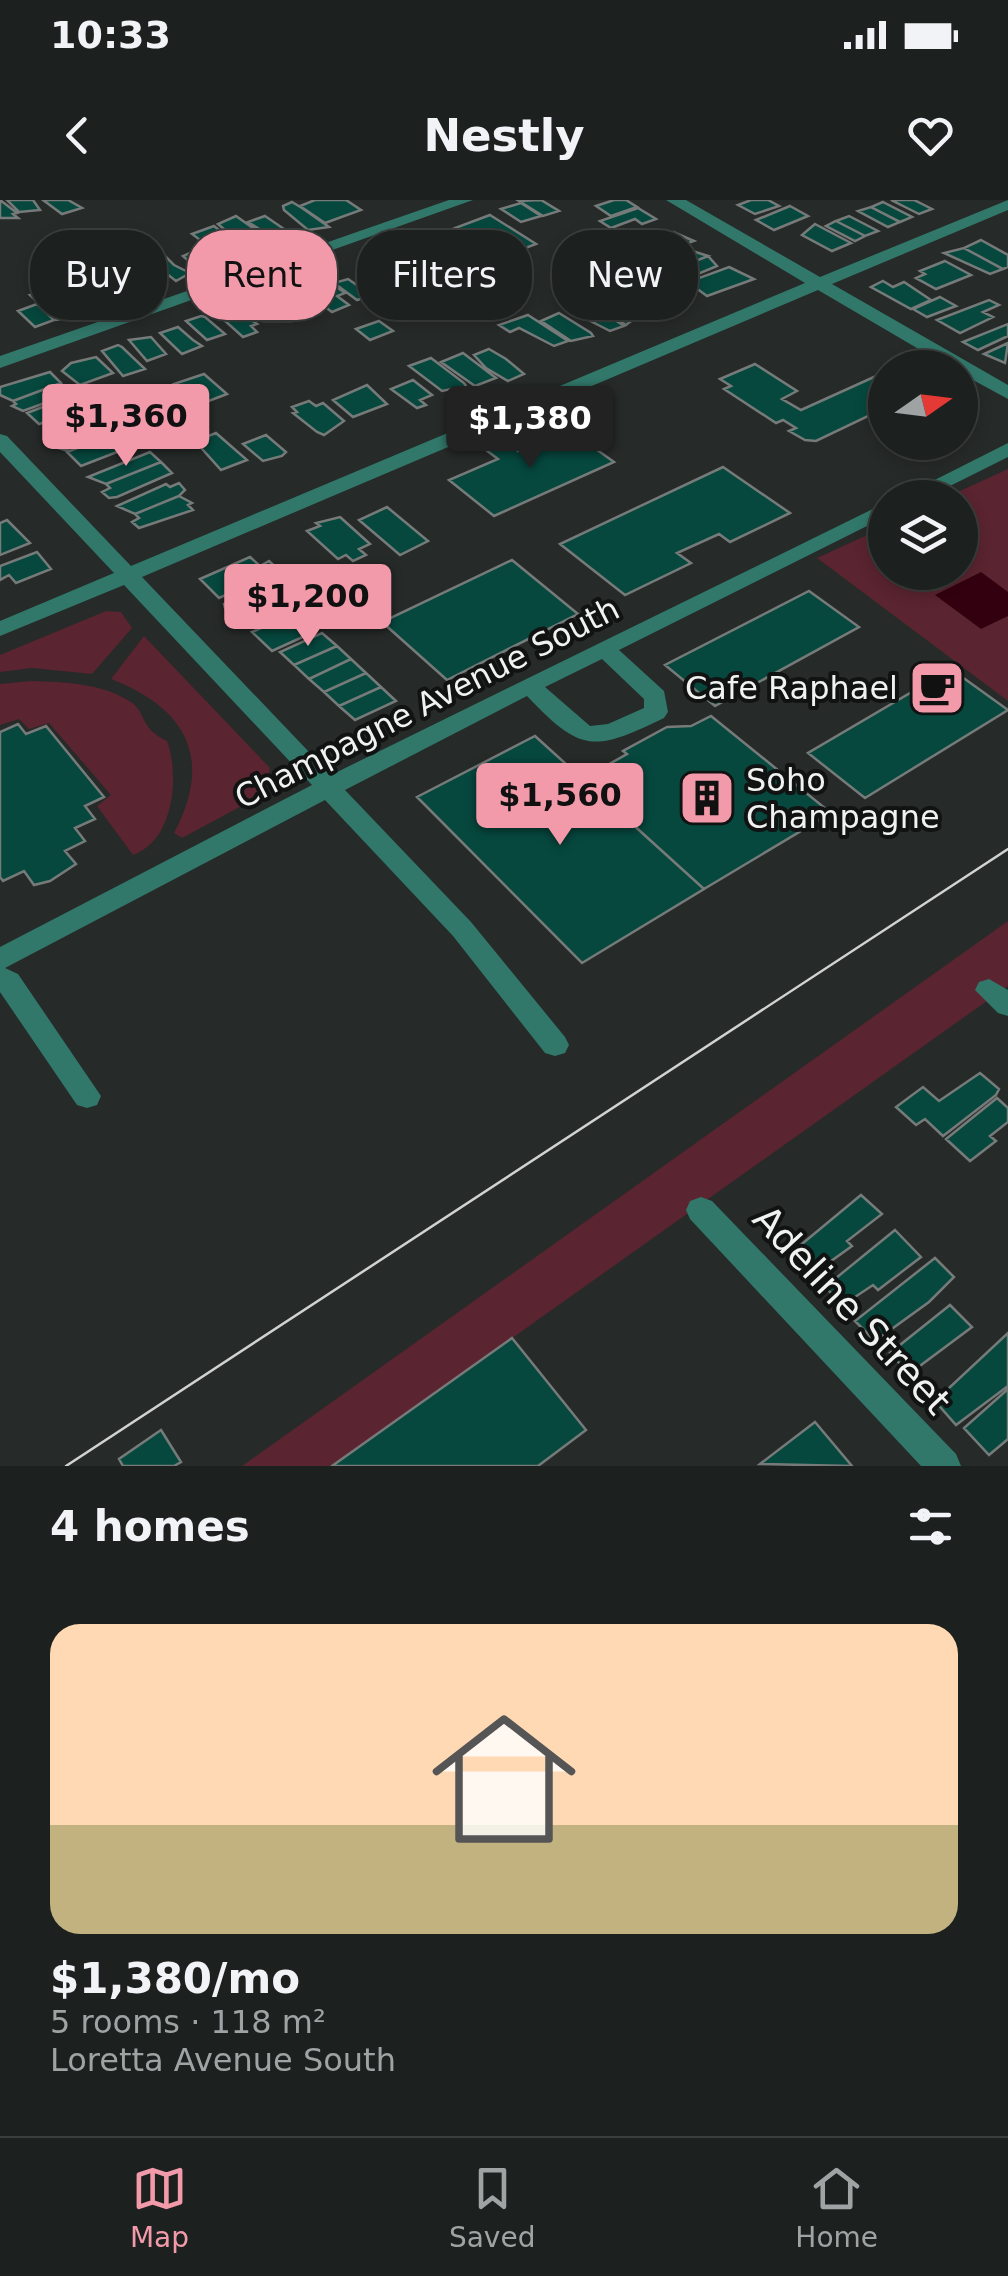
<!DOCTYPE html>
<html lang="en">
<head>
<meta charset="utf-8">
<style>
	body { margin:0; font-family:"DejaVu Sans",sans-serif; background:#292d2c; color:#f1f3f6; height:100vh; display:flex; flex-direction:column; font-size:38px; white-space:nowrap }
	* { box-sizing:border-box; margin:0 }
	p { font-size:32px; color:#a0a3a4 }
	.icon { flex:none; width:55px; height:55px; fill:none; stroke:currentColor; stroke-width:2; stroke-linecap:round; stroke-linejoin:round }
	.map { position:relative; height:1266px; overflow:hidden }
	.sheet { display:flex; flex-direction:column; background:#1c201f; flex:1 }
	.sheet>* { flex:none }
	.guide { position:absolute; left:30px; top:30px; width:950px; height:90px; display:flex; gap:20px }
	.needle { width:65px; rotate:76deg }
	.buttons { position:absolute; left:868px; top:150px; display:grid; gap:20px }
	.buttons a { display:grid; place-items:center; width:110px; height:110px; border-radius:50%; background:#1c201f; box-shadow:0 5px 15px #0003,0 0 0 2px #3a3e3d; font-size:50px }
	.price { position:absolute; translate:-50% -85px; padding:0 22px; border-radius:10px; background:#f39aaa; color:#111; font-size:32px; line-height:65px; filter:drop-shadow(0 2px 5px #0008) }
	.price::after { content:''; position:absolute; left:50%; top:60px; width:30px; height:22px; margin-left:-15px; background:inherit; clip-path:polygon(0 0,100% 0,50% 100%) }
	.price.on { background:#222; color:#fff }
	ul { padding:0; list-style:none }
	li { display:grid; align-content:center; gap:20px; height:530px; padding:0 50px }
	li+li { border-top:2px solid #3a3e3d }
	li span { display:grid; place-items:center; height:310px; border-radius:30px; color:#555 }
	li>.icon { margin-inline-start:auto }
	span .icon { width:180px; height:180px; fill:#fffc; stroke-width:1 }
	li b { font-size:42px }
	h2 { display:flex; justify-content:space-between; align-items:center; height:120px; padding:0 50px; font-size:42px }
	.chip { padding:0 35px; border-radius:40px; background:#1c201f; box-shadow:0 5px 15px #0003,0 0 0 2px #3a3e3d; font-size:35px; line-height:90px }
	.chip.on { background:#f39aaa; color:#111 }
	.status { display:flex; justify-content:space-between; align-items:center; height:70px; padding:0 50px; background:#1c201f; direction:ltr }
	.status svg { height:28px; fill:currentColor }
	header { display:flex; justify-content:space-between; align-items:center; height:130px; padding:0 50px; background:#1c201f; font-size:45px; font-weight:800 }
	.tab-bar { display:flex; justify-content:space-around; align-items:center; height:140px; border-top:2px solid #3a3e3d; background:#1c201f; font-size:28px; color:#a0a3a4 }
	.tab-bar a { display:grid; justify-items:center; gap:5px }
	.tab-bar .on { color:#f39aaa }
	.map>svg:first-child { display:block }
</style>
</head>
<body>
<div class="status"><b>10:33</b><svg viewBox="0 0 49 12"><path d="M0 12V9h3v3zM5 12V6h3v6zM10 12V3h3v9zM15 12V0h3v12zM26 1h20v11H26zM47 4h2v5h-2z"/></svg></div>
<header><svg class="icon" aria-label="back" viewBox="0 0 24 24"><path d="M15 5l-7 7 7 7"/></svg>Nestly<svg class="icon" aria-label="heart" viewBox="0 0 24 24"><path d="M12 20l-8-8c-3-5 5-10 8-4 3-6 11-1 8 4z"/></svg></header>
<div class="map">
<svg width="1008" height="1266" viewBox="0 0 1008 1266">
	<rect width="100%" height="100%" fill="#262a29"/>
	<!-- green -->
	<path fill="#5a2430" d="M 1008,269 L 1008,501 L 817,358 L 885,327 L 885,372 L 960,372 L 960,298 L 947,297 Z
		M 106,411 L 121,412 L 132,428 L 92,474 L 32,468 L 0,472 L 0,455 Z
		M 144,436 L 270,568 L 264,594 L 182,638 L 174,633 C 214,558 186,508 111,479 Z
		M 31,481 C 64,482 102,483 131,502 C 147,513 139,528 167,541 C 180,576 174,641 133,655 L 97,606 L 111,595 L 49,523 L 29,529 L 19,519 L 0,525 L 0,484 Z
		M 1008,721 L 1008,786 L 332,1266 L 242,1266 Z"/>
	<!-- water -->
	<path fill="#33000f" d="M 981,372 L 1008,392 L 1008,416 L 981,429 L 935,395 Z"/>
	<!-- building -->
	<path fill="#06483e" stroke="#767b7a" stroke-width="2.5" d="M 0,0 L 17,13 L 13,14 L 18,18 L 0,18 Z
		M 7,0 L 33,0 L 40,10 L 19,12 Z
		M 43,0 L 68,0 L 82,8 L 62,14 Z
		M 315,0 L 346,0 L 361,10 L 325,23 L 300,6 Z
		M 541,0 L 559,11 L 543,16 L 519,1 Z
		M 614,0 L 626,0 L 637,7 L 611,16 L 596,6 Z
		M 751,0 L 768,0 L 779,6 L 755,14 L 738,5 Z
		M 891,0 L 914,0 L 932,9 L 919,14 Z
		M 292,2 L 302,8 L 329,27 L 308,30 L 284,10 L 283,6 Z
		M 883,2 L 912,17 L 900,22 L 871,7 Z
		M 521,3 L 541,16 L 521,22 L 501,9 Z
		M 790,6 L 808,16 L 774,30 L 756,20 Z
		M 871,7 L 900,22 L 888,27 L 858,11 Z
		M 638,8 L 656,19 L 642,24 L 635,19 L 611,28 L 600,21 Z
		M 490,15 L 536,44 L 499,58 L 455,28 Z
		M 236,16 L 257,31 L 249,33 L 271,46 L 252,53 L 218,24 Z
		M 265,16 L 284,29 L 285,32 L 272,37 L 248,22 Z
		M 849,16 L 878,31 L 865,36 L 836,21 Z
		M 836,21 L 865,36 L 855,41 L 826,26 Z
		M 815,24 L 851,43 L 832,51 L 802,35 Z
		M 214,26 L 225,35 L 218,37 L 230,38 L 246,58 L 231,63 L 192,34 Z
		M 447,31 L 479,53 L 455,62 L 429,43 L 434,41 L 427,36 Z
		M 673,32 L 694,41 L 663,52 L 647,41 Z
		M 85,39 L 98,50 L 76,57 L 64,46 Z
		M 981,40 L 1008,55 L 1008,67 L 1003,69 L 964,48 Z
		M 964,48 L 1003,69 L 990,74 L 944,53 Z
		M 199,49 L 210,55 L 206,56 L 216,65 L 199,70 L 183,56 Z
		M 391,50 L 415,68 L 417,71 L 396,75 L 372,57 Z
		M 689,50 L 708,56 L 666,73 L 659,68 L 664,66 L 659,63 Z
		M 163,54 L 174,65 L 190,73 L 176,81 L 148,59 Z
		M 708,56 L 717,66 L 686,79 L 666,73 Z
		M 945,61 L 971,75 L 936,89 L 916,78 L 925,74 L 920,71 Z
		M 138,62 L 164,85 L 146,88 L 122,68 Z
		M 380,65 L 415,88 L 419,92 L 395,96 L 385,91 L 371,81 L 381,78 L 369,69 Z
		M 496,67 L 518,81 L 488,96 L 476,88 L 488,83 L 475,74 Z
		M 729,67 L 754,79 L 707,96 L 688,82 Z
		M 109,70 L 126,83 L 136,92 L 118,98 L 100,83 L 95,76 Z
		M 307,76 L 322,86 L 331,83 L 345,93 L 337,96 L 349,105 L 332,112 L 292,82 Z
		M 348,79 L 364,90 L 370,96 L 357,100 L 334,83 Z
		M 883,81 L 893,87 L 904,82 L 931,100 L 911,109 L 871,87 Z
		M 634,84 L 644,89 L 665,103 L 642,107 L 614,90 Z
		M 83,85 L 96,91 L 108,102 L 90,108 L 70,90 Z
		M 281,86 L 286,88 L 306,105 L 291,110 L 267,91 Z
		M 47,92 L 63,101 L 77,116 L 56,120 L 30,95 Z
		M 255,97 L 271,107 L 277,105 L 290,121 L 263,121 L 242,104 Z
		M 940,97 L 956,106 L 927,117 L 913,109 Z
		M 606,98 L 623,102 L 639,115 L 626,125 L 592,103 Z
		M 989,100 L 999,105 L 983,112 L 993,117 L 960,133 L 937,120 Z
		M 37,104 L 54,120 L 35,127 L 18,111 Z
		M 591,104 L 624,126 L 610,131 L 573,112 Z
		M 229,106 L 257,124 L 251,126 L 257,132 L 243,137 L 214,111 Z
		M 559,113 L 591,133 L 593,136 L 571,141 L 541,121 Z
		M 528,115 L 568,141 L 554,146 L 519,128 L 510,132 L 499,125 Z
		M 201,116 L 205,117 L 225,134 L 207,140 L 186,121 Z
		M 379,121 L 393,131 L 370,140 L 356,129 Z
		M 1008,124 L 1008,136 L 978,150 L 963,142 Z
		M 178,127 L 193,140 L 202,146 L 182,154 L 160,133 Z
		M 151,137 L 166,154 L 147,161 L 129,140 Z
		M 1008,143 L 1005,163 L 984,154 Z
		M 118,145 L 122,147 L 145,169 L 123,176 L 102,151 Z
		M 489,149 L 506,159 L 524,174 L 508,181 L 486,168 L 474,155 Z
		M 463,153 L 496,178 L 475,186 L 441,162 Z
		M 96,157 L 113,173 L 80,185 L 62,171 L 71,163 Z
		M 431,158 L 464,183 L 466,186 L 442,191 L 409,166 Z
		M 755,164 L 797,191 L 782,199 L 801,210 L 885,172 L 885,208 L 816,241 L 805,240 L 789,231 L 796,228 L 783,220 L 776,223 L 724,189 L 731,186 L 720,179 Z
		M 50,172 L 61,183 L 13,201 L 0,195 L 0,187 Z
		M 204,174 L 227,194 L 198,205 L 174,184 Z
		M 413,180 L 432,195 L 420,200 L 426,205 L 417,208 L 391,189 Z
		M 367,185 L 387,204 L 353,217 L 333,200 Z
		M 53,186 L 64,196 L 23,211 L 12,206 L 16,204 L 13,201 Z
		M 69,197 L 80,211 L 39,224 L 27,213 Z
		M 309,201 L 316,206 L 323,203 L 344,221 L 324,235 L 317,232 L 293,213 L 297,212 L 292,207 Z
		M 104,218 L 112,222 L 51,246 L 46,241 L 65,228 Z
		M 112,222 L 115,229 L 65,250 L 51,246 Z
		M 568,229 L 614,262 L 494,316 L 449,280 L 498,259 L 486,250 L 505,242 L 518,251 Z
		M 216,233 L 247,260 L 221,270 L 195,241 Z
		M 266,235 L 286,252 L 282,256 L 263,261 L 243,244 Z
		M 125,236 L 135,245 L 81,266 L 67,252 L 106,237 L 111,241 Z
		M 150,252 L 161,262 L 106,284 L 88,277 Z
		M 161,262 L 172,273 L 117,297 L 109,298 L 102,292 L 110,288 L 106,284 Z
		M 723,267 L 790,313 L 730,342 L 719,334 L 677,353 L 691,363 L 625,395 L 560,344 Z
		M 179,283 L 185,290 L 179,296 L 135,314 L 117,306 L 166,284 L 170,287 Z
		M 179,296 L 192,303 L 188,305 L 193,310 L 139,328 L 132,322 L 139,318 L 135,314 Z
		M 387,307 L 428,341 L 400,355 L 359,320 Z
		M 340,317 L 370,344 L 359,349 L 366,355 L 353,361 L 346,355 L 338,359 L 307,331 L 320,326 L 316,323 Z
		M 7,320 L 30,343 L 0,355 L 0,323 Z
		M 37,352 L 51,369 L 16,383 L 9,375 L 0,380 L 0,366 Z
		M 250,357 L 260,366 L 269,361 L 280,371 L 219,398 L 200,379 Z
		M 512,360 L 578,414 L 447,480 L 382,422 Z
		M 904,372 L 956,372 L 924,389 Z
		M 265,387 L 283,405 L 277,410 L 245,425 L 225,408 L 224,404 Z
		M 809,391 L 859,427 L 715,506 L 665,465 Z
		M 320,393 L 329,402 L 303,414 L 312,422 L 300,428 L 307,435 L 272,451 L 252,432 L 300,412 L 293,406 Z
		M 322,433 L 337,446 L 294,465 L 280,452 Z
		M 337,446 L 351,459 L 309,479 L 294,465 Z
		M 351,459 L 366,473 L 324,492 L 309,479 Z
		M 951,469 L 1008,510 L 865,598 L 808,553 Z
		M 366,473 L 381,487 L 339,506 L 324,492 Z
		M 381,487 L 396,501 L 355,520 L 339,506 Z
		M 711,516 L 831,613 L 704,689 L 586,582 L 615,567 L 611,563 L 627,554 L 623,551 L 667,527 L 691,526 Z
		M 18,524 L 26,534 L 46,526 L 104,597 L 85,606 L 95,619 L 75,628 L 85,641 L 65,651 L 76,664 L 50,681 L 34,685 L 24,671 L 3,681 L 0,677 L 0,532 Z
		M 535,536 L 704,689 L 582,763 L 417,597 Z
		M 980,873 L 999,889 L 996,895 L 943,936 L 925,919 L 916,925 L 896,907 L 923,887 L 939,901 Z
		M 997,898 L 1008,908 L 1008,922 L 990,936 L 996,941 L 970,961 L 946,939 Z
		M 861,995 L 882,1014 L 847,1041 L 852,1046 L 813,1074 L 791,1053 Z
		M 895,1030 L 921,1057 L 878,1090 L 873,1085 L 843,1105 L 825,1087 Z
		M 935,1058 L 954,1077 L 929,1102 L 875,1141 L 855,1121 Z
		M 950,1105 L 972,1127 L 909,1174 L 890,1153 Z
		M 1008,1133 L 1008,1186 L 956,1225 L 935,1201 Z
		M 512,1138 L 586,1230 L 538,1266 L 332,1266 Z
		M 1008,1189 L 1008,1239 L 989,1255 L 964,1228 Z
		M 815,1222 L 852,1266 L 760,1264 Z
		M 161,1230 L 181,1262 L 174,1266 L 123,1266 L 119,1259 Z"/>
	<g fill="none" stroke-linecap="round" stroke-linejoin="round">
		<!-- minor -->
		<path fill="#31786a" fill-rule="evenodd" d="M 449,0 L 473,0 L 0,168 L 0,156 Z
			M 666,0 L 686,0 L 820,77 L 1008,0 L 1008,10 L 832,84 L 1008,185 L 1008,199 L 960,173 L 960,168 L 951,168 L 818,90 L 142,377 L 331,575 L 885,303 L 885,317 L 619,450 L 664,491 L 668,512 L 664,518 C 594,552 581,553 527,496 L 345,590 L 471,722 L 565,837 L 569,845 L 565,853 L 555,856 L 545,853 L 453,736 L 325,600 L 5,768 L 18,774 L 101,896 L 97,905 L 87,908 L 77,905 L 0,792 L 0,747 L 312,585 L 124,385 L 0,436 L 0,421 L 114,373 L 0,252 L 0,234 L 7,236 L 131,366 L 805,83 ZM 602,459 L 644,499 L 644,508 L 608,524 L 590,526 L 545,487 Z
			M 1008,243 L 1008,257 L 926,298 L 899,298 Z
			M 989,779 L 1008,790 L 1008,816 L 998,813 L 975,790 L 979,782 Z
			M 701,997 L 712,1001 L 956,1254 L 961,1266 L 921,1266 L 690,1019 L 686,1010 L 690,1001 Z"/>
		<!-- tram -->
		<path stroke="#d0d3d2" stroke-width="2.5" d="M 66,1266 L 1008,649"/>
	</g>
	<!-- icons -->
	<defs>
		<g id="cafe-square" transform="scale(2.875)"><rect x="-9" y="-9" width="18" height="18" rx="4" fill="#f39aaa" stroke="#111212"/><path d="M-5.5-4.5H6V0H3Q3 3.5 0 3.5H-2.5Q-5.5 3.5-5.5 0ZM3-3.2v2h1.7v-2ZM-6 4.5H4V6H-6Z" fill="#111"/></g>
		<g id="building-square" transform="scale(2.875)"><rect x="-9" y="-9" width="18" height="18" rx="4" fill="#f39aaa" stroke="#111212"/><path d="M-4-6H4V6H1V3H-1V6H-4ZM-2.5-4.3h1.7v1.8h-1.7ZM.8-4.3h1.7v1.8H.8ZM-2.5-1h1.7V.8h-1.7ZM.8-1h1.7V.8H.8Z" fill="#111"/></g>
	</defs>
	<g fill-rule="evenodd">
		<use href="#cafe-square" x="937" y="488"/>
		<use href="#building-square" x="707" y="598"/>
	</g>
	<g text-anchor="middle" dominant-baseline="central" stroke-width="8" stroke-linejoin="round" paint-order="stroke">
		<!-- poi labels -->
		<g font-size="32" fill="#eff2f1" stroke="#111212" text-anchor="end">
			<text x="898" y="488">Cafe Raphael</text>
			<text x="746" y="580" text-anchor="start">Soho<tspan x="746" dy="37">Champagne</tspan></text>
		</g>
		<!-- street labels -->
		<g font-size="32" fill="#eff2f1" stroke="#111212">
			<text transform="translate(427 503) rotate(-27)">Champagne Avenue South</text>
		</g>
		<!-- near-street labels -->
		<g font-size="38" fill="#eff2f1" stroke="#111212">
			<text transform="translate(852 1110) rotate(47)">Adeline Street</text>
		</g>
	</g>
</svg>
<div class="buttons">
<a><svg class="needle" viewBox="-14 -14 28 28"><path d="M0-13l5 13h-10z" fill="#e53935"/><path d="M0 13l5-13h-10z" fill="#a0a3a4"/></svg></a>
<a><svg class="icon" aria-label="layers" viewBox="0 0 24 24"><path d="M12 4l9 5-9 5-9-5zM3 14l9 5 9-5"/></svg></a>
</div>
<b class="price" style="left:126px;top:269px">$1,360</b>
<b class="price on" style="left:530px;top:271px">$1,380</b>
<b class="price" style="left:308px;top:449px">$1,200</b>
<b class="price" style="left:560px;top:648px">$1,560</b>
<div class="guide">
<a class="chip">Buy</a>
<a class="chip on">Rent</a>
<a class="chip">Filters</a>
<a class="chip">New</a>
</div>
</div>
<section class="sheet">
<h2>4 homes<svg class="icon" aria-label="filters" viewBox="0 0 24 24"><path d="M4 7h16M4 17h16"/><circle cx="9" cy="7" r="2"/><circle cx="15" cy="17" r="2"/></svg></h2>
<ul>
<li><span style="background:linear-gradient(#ffd9b3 65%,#c2b280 0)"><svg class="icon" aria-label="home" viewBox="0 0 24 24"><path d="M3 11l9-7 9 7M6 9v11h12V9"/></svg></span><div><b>$1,380/mo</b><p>5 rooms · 118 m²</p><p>Loretta Avenue South</p></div></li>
</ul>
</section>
<nav class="tab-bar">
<a class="on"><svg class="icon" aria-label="map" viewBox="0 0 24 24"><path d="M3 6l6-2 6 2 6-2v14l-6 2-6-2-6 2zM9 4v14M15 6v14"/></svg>Map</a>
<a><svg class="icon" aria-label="saved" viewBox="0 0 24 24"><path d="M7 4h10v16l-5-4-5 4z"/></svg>Saved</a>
<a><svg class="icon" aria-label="home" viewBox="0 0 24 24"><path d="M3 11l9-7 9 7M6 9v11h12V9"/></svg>Home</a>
</nav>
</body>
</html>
